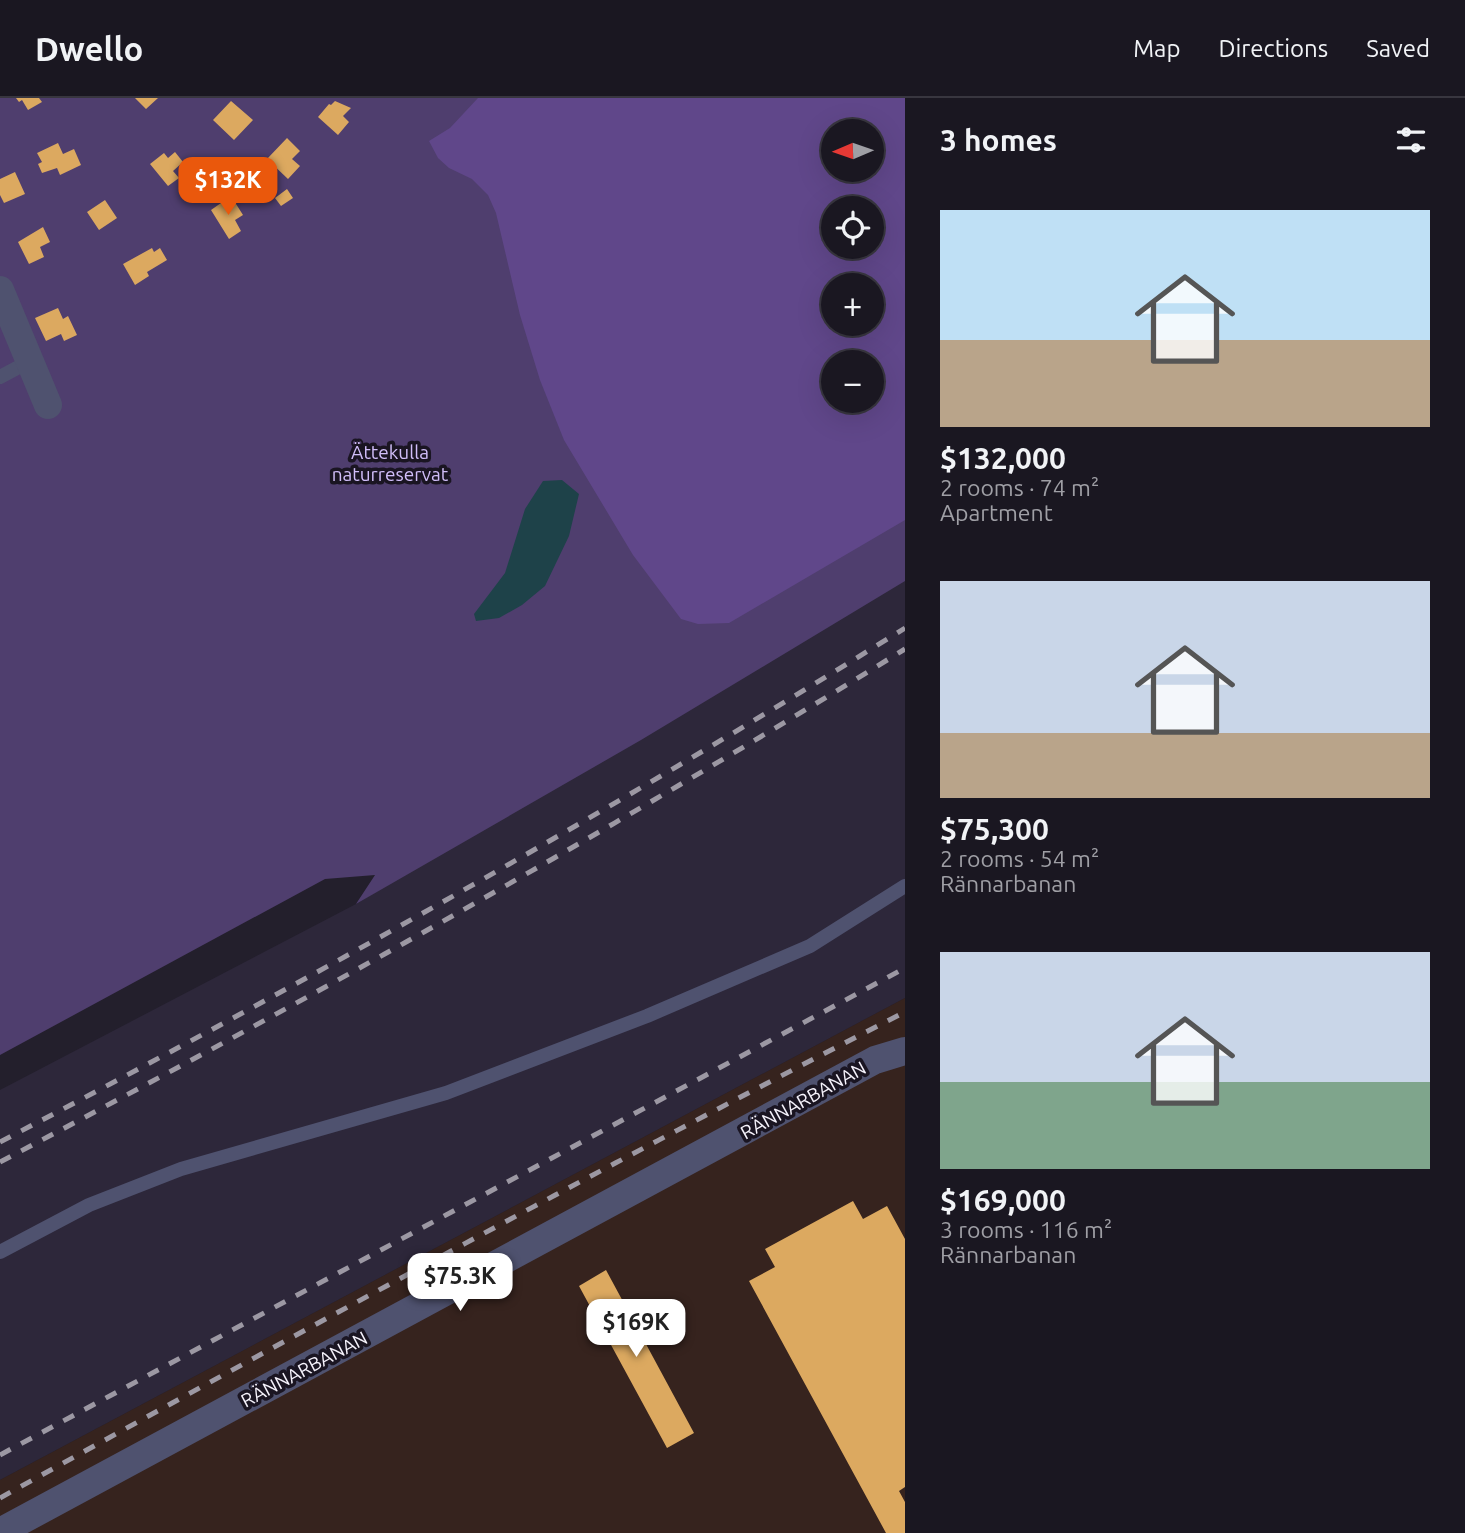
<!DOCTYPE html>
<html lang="en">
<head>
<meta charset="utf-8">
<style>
	body { margin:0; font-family:Ubuntu,sans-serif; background:#27242e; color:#f1f3f6; height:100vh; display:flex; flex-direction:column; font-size:26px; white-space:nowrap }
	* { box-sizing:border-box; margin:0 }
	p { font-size:23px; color:#9f9fa5 }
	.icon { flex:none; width:38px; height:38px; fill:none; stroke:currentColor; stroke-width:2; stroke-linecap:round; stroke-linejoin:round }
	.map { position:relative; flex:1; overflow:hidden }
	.details { display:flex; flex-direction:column; background:#1a1721; width:560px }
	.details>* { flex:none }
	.needle { width:46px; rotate:268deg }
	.controls { position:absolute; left:821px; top:21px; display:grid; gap:14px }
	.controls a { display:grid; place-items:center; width:63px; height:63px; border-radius:50%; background:#1a1721; box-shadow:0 7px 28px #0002,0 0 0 2px #38363f; font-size:35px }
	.price { position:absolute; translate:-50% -60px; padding:0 16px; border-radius:14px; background:#fff; color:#222; font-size:23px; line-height:46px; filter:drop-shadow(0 2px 4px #0008) }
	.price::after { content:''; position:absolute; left:50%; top:42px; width:21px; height:16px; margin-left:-10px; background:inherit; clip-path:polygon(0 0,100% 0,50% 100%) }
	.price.active { background:#ea580c; color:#fff }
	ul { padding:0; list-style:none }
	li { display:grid; align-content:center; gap:14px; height:371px; padding:0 35px }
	li span { display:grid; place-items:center; height:217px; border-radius:0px; color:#555 }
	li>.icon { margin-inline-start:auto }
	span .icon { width:126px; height:126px; fill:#fffc; stroke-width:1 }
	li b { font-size:30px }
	h2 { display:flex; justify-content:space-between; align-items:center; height:84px; padding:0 35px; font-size:30px }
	header { display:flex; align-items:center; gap:42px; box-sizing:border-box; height:98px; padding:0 35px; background:#1a1721; border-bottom:2px solid #38363f }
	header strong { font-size:33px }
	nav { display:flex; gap:38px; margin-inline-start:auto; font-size:24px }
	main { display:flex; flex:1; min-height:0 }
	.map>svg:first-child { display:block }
</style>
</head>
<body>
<header>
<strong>Dwello</strong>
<nav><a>Map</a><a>Directions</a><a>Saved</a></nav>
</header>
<main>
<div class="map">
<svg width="905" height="1435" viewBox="0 0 905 1435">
	<rect width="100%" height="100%" fill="#231f2c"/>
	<!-- built -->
	<path fill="#2d273a" d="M 905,471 L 905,900 L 0,1382 L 0,992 L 356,806 Z"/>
	<!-- industrial -->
	<path fill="#36231e" d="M 905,900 L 905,1435 L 0,1435 L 0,1382 Z"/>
	<!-- green -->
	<path fill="#4f3e6e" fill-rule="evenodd" d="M 0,0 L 905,0 L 905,483 L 641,642 L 356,806 L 375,777 L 325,781 L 0,957 ZM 833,33 L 872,33 L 872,72 L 833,72 ZM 833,110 L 872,110 L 872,149 L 833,149 ZM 833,187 L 872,187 L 872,226 L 833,226 ZM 833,264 L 872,264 L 872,303 L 833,303 Z"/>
	<!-- forest -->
	<path fill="#60478a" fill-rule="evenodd" d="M 478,0 L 905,0 L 905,422 L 729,525 L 698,526 L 681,521 L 633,457 L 564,342 L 540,282 L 520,217 L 496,115 L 488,97 L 472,81 L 449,70 L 438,60 L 429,43 L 450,30 ZM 833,33 L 872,33 L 872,72 L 833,72 ZM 833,110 L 872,110 L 872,149 L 833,149 ZM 833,187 L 872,187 L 872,226 L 833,226 ZM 833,264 L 872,264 L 872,303 L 833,303 Z"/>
	<!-- water -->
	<path fill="#1e4249" d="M 562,382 L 579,396 L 569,438 L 545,488 L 522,507 L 499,520 L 476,523 L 474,516 L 505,475 L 525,411 L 543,383 Z"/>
	<!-- building -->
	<path fill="#dca960" d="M 16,0 L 39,0 L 42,4 L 28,12 L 22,2 L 19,4 Z
		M 135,0 L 158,0 L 146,11 Z
		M 231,3 L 253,22 L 234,42 L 213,22 Z
		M 335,3 L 351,10 L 343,18 L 349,24 L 338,37 L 318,19 L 329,6 L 331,7 Z
		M 287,40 L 300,53 L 292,61 L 300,68 L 288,81 L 267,61 Z
		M 58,45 L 63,56 L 74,51 L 81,67 L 60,77 L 57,70 L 42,75 L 38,66 L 42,64 L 37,55 Z
		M 175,54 L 183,64 L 173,73 L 179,80 L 168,88 L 150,66 L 164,55 L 168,60 Z
		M 15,74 L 25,96 L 4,105 L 0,97 L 0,81 Z
		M 287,91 L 293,100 L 281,108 L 275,100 Z
		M 231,98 L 243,117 L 235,122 L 241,133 L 229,141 L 211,112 Z
		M 105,102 L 117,120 L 99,132 L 87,114 Z
		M 43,129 L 50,144 L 40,149 L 44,159 L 29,166 L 18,144 Z
		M 152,150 L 154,154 L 160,150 L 167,162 L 147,174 L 149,178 L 135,187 L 123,166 Z
		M 58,210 L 63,221 L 68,218 L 77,237 L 64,243 L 61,236 L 46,243 L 35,220 Z
		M 853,1103 L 863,1121 L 887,1108 L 905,1141 L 905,1389 L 899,1393 L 905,1404 L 905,1435 L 886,1435 L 749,1183 L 775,1169 L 765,1151 Z
		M 606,1172 L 694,1335 L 667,1350 L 579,1188 Z"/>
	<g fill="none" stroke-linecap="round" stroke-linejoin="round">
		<!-- service -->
		<path stroke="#4f526f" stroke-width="14" d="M 0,279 L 30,263
			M 0,1154 L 89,1107 L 181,1071 L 446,995 L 647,918 L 810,848 L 905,788"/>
		<!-- minor -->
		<path stroke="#4f526f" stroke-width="28" d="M 0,192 L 48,307
			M 0,1434 L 875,962 L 905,953"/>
		<!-- rail -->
		<path stroke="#9c98a3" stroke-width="5" stroke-dasharray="12 12" stroke-linecap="butt" d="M 0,1044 C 307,884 611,713 905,530
			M 0,1064 C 307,903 610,733 905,551
			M 0,1357 L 905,870
			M 0,1400 C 300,1234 600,1070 905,914"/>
	</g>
	<g text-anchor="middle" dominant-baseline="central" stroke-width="7" stroke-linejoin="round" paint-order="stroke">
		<!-- park labels -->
		<g font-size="19" fill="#d1bef9" stroke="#1a1522">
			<text x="390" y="354">Ättekulla<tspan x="390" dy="22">naturreservat</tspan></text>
		</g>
		<!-- street labels -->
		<g font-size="19" fill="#f6f3fc" stroke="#1a1522">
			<text transform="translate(803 1002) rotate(-29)">RÄNNARBANAN</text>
			<text transform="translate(304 1271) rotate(-28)">RÄNNARBANAN</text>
		</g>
	</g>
</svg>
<div class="controls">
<a><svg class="needle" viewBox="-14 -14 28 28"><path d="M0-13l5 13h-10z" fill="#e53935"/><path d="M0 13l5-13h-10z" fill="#9f9fa5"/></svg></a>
<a><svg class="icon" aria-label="locate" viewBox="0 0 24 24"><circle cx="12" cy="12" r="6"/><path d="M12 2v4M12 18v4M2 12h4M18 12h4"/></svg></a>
<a>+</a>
<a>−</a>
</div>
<b class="price active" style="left:228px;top:119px">$132K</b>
<b class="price" style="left:460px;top:1215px">$75.3K</b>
<b class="price" style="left:636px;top:1261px">$169K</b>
</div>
<section class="details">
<h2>3 homes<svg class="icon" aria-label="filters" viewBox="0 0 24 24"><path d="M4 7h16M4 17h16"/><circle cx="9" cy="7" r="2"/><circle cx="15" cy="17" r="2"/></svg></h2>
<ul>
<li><span style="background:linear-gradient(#bfe0f5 60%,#b9a48a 0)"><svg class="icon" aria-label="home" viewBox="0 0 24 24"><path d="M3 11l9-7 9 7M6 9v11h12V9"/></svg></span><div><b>$132,000</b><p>2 rooms · 74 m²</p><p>Apartment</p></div></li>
<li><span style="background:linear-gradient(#c9d6e8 70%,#b9a48a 0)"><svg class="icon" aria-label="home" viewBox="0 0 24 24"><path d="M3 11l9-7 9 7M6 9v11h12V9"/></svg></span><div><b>$75,300</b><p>2 rooms · 54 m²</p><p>Rännarbanan</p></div></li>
<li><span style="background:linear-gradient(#c9d6e8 60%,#7fa58c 0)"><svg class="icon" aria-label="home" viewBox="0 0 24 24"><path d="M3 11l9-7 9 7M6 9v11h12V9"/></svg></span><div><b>$169,000</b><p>3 rooms · 116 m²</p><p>Rännarbanan</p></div></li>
</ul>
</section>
</main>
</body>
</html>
